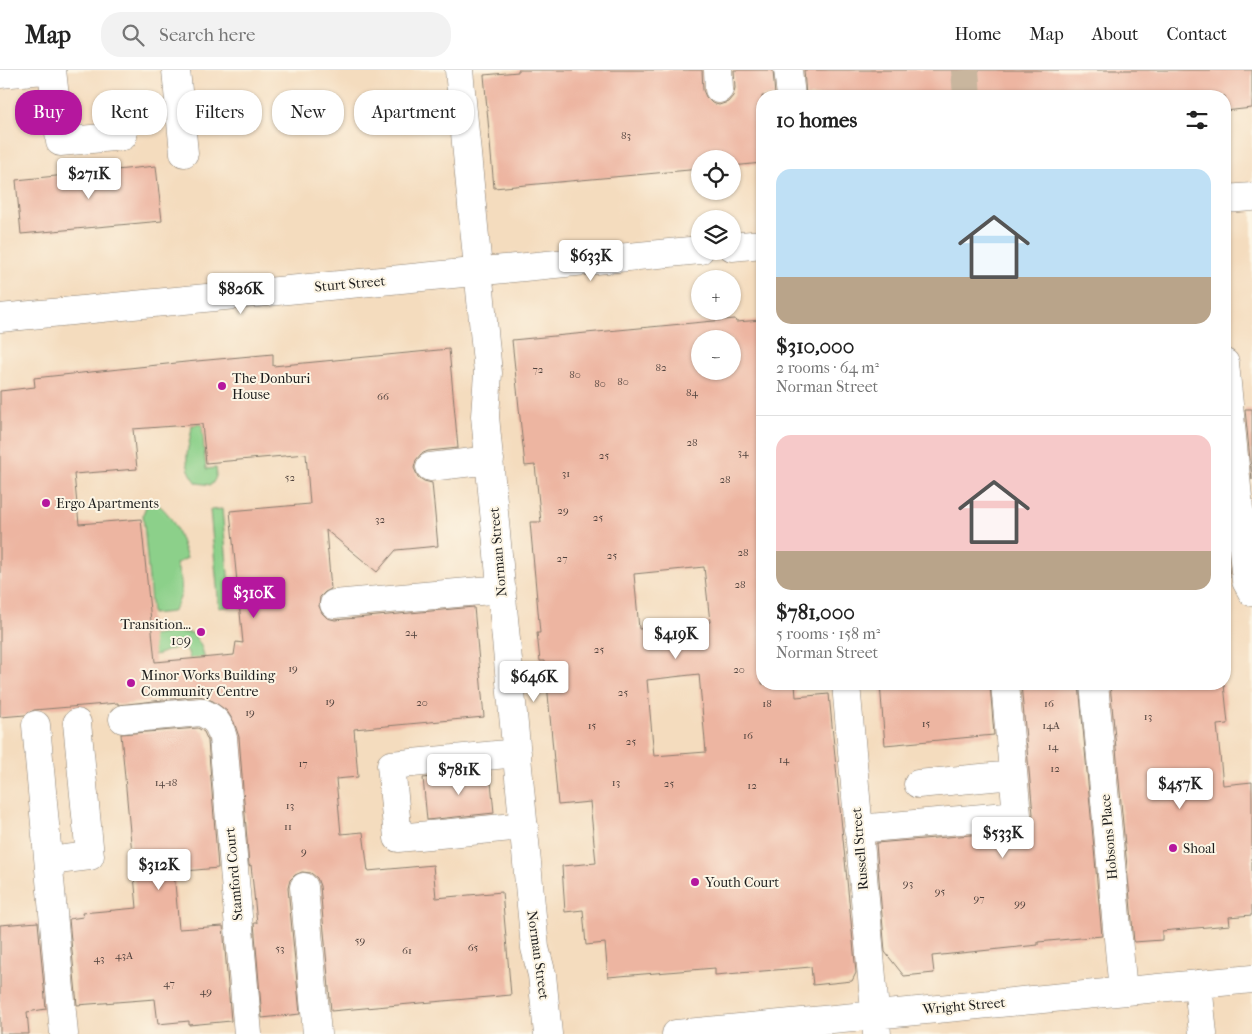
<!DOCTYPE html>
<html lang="en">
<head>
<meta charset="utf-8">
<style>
	body { margin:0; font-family:"IM FELL French Canon",serif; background:#f2f2f2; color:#222; height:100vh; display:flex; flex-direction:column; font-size:19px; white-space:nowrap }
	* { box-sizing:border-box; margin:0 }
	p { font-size:16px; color:#767676 }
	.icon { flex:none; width:28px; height:28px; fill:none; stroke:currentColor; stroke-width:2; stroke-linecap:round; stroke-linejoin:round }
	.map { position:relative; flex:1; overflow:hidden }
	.details { position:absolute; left:756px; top:20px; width:475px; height:600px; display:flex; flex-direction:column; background:#fff; border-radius:20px; box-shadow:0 1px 4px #0004 }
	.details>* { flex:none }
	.guide { position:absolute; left:15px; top:20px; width:475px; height:45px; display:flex; gap:10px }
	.buttons { position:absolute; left:691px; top:80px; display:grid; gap:10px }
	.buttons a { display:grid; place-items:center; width:50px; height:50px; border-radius:50%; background:#fff; box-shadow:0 1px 4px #0004; font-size:25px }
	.price { position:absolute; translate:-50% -42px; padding:0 11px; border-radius:5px; background:#fff; color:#222; font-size:16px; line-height:32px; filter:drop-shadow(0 1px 2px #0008) }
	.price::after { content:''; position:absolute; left:50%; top:30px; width:15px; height:11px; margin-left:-8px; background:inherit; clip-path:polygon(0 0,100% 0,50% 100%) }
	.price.active { background:#b5179e; color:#fff }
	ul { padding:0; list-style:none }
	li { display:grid; align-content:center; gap:10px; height:265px; padding:0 20px }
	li+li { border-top:1px solid #e0e0e0 }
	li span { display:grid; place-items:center; height:155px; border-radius:15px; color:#555 }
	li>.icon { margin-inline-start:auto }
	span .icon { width:90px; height:90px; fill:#fffc; stroke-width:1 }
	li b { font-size:21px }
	h2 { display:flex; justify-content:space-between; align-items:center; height:60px; padding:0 20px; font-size:21px }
	.chip { padding:0 18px; border-radius:20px; background:#fff; box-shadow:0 1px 4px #0004; font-size:18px; line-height:45px }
	.chip.active { background:#b5179e; color:#fff }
	header { display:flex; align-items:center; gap:30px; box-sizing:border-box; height:70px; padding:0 25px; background:#fff; border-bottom:1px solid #e0e0e0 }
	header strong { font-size:24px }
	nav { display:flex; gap:28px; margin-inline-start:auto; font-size:18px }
	.search { width:350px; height:45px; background:#f2f2f2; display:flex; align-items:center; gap:12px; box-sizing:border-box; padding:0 18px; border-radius:20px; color:#767676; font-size:19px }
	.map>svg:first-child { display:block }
</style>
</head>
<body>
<header>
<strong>Map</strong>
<div class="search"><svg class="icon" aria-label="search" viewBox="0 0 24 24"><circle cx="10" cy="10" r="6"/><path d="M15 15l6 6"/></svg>Search here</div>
<nav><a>Home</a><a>Map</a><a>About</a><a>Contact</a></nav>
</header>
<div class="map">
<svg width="1252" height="964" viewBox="0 0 1252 964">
	<rect width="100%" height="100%" fill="#fcf5e5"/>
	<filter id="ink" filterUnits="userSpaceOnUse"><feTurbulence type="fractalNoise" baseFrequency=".02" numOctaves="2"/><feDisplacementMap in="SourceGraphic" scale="10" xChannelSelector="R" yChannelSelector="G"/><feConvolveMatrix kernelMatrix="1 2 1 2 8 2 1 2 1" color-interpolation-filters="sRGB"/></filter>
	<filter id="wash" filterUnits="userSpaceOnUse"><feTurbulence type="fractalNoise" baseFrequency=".0096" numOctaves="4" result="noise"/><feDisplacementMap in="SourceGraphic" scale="20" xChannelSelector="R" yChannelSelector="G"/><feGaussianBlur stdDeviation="1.12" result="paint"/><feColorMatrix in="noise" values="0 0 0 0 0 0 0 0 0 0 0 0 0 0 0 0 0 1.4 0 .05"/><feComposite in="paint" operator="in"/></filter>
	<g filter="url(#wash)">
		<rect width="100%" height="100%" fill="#f4dcbe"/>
		<!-- green -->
		<path fill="#8cd08a" stroke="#547653" d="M 202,354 L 206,399 L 216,398 C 217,405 216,409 211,415 L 197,413 C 179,391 190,379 192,355 Z
			M 154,432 C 174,443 180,468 187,488 L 176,494 C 183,513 185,525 172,542 L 152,544 L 143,444 L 147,434 Z
			M 222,439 L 231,536 L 219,538 L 210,440 Z
			M 177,562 L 192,563 C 201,573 204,581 205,594 L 190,593 C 189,568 173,579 159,584 C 156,585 150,585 147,585 L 151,566 Z"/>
		<g id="blocks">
			<!-- building -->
			<path fill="#edb5a1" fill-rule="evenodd" d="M 518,0 L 702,0 L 703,20 L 706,27 L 712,33 L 719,35 L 728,32 L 733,26 L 735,18 L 734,0 L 773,0 L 775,26 L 762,26 L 762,93 L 732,96 L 732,89 L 700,89 L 700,99 L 494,118 L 484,5 L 518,2 Z
				M 804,0 L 1252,0 L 1252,38 L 1225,41 L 1225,26 L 806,26 Z
				M 156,96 L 162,151 L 21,164 L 16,110 Z
				M 735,249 L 736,252 L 762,250 L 762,614 L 795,614 L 796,627 L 829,624 L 856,903 L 852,911 L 813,915 L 811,897 L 715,905 L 715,898 L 608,907 L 605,873 L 586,875 L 583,840 L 565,842 L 562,796 L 596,793 L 590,732 L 558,735 L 545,591 L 540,591 L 537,563 L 540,563 L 530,452 L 541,452 L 535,395 L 525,396 L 512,270 ZM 700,269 L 732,269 L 732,301 L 700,301 ZM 704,497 L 710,552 L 639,559 L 634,504 ZM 699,604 L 706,682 L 654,686 L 647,610 Z
				M 449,279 L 458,378 L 428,381 L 421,384 L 416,390 L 414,398 L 418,407 L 424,411 L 432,413 L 438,476 L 396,480 L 377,502 L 326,460 L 331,519 L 325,522 L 320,527 L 319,536 L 322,543 L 327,548 L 335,550 L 474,537 L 484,647 L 354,659 L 358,707 L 336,709 L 341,764 L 363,762 L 368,801 L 433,795 L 436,828 L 502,822 L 511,925 L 331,941 L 320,816 L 317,808 L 311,803 L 302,802 L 295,805 L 290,810 L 288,818 L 300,944 L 262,948 L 254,853 L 257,853 L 251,795 L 249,796 L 239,667 L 234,652 L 227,641 L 213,631 L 200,626 L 118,635 L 118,633 L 34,640 L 25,645 L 0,647 L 0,321 L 35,317 L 34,308 L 186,292 L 273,284 L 273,296 ZM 202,354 L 206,393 L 306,384 L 310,434 L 230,441 L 243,573 L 236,572 L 234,585 L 155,592 L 141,449 L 79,454 L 74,404 L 137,399 L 133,359 Z
				M 1245,339 L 1252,339 L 1252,410 Z
				M 1225,456 L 1230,508 L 1225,508 Z
				M 880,614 L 990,614 L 994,665 L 885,675 Z
				M 1021,614 L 1079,614 L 1102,866 L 1038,872 L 1038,875 L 932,886 L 934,903 L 904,906 L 885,882 L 876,773 L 1018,761 L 1026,757 L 1031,751 L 1033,744 Z
				M 1110,614 L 1224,614 L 1228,654 L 1217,655 L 1223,715 L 1252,712 L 1252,845 L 1229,847 L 1230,855 L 1162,861 L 1162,870 L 1134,872 Z
				M 198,658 L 204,662 L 208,671 L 218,798 L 174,802 L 179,859 L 223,856 L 231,951 L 189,955 L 189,951 L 158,954 L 155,929 L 77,935 L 69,849 L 83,847 L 82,843 L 137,838 L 121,664 Z
				M 490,701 L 494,743 L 427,750 L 423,708 Z
				M 38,852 L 46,939 L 27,942 L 29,964 L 0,964 L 0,855 Z"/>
		</g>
	</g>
	<g filter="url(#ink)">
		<use href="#blocks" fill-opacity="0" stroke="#887c6d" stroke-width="1"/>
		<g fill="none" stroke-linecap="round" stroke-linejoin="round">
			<!-- minor-tunnel -->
			<path stroke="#c9b69e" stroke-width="28" stroke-dasharray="28 14" stroke-linecap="butt" d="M 965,0 L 967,26"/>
			<!-- minor casing -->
			<g stroke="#887c6d" stroke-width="29">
				<path id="minor" d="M 52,0 L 60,72 L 123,66
					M 176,0 L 184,83
					M 459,0 L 488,303 L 485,346 L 535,878 L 542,905 L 548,964
					M 718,0 L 719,19
					M 788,0 L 791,26
					M 0,4 L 44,0
					M 1225,129 L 1252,127
					M 732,177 L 762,174
					M 0,248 L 700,180
					M 1225,293 L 1246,511 L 1252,522
					M 430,397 L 490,390
					M 334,534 L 502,519
					M 846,614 L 877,964
					M 1094,614 L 1123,921
					M 123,649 L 201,642 C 216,649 219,653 223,668 L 248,964
					M 36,655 L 64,964
					M 517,683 L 391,695 L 398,768 L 524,756
					M 918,714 L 1013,705
					M 858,759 L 1017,745 L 1005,614
					M 49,791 L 90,786 L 77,653
					M 304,817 L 317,964
					M 1198,914 L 1203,964
					M 676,964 L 1252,909"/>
			</g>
			<!-- minor -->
			<use href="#minor" stroke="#fff" stroke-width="28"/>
		</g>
	</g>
	<!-- markers -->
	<g fill="#b5179e" stroke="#fcf5e5" stroke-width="2">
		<circle cx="222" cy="316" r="5"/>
		<circle cx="46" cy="433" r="5"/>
		<circle cx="201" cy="562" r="5"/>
		<circle cx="131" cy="613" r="5"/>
		<circle cx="1173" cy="778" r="5"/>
		<circle cx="695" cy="812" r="5"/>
	</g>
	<g text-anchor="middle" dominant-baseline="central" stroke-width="4" stroke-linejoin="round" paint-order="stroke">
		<!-- number labels -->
		<g font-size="11" fill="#50423d">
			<text x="626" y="65">83</text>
			<text x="661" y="297">82</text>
			<text x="538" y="299">72</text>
			<text x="575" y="304">80</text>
			<text x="623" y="311">80</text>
			<text x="600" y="313">80</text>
			<text x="692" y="322">84</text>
			<text x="383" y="326">66</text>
			<text x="692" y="372">28</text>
			<text x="743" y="382">34</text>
			<text x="604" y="385">25</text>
			<text x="566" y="403">31</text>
			<text x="290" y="407">52</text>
			<text x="725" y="409">28</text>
			<text x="563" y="440">29</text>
			<text x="598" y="447">25</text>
			<text x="380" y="449">32</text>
			<text x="743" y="482">28</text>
			<text x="612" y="485">25</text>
			<text x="562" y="488">27</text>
			<text x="740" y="514">28</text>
			<text x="411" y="562">24</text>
			<text x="599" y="579">25</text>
			<text x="293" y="598">19</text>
			<text x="739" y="599">20</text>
			<text x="623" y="622">25</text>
			<text x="330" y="631">19</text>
			<text x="422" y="632">20</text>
			<text x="767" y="633">18</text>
			<text x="1049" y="633">16</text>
			<text x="250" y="642">19</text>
			<text x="1148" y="646">13</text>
			<text x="926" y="653">15</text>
			<text x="592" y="655">15</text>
			<text x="1051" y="655">14A</text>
			<text x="748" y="665">16</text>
			<text x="631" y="671">25</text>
			<text x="1053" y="676">14</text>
			<text x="784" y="689">14</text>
			<text x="303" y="693">17</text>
			<text x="1055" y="698">12</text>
			<text x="166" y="712">14-18</text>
			<text x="616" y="712">13</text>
			<text x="669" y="713">25</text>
			<text x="752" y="715">12</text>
			<text x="290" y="735">13</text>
			<text x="288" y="756">11</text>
			<text x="304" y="781">9</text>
			<text x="908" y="813">93</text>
			<text x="940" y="821">95</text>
			<text x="979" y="828">97</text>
			<text x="1020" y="833">99</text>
			<text x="360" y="870">59</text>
			<text x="473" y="877">65</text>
			<text x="280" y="878">53</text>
			<text x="407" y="880">61</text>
			<text x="124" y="885">43A</text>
			<text x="99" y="888">43</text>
			<text x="169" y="913">47</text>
			<text x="206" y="921">49</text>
		</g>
		<!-- street labels -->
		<g font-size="14" fill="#1c1c1c" stroke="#fcf5e5">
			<text transform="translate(350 214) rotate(-5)">Sturt Street</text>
			<text transform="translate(498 482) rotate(-95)">Norman Street</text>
			<text transform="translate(1109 767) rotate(-95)">Hobsons Place</text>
			<text transform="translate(860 779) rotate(-95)">Russell Street</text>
			<text transform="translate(234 804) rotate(-95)">Stamford Court</text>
			<text transform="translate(538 885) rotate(82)">Norman Street</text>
			<text transform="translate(964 936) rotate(-5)">Wright Street</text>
		</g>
		<!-- poi labels -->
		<g font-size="14" fill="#1c1c1c" stroke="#fcf5e5" text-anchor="start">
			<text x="232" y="308">The Donburi<tspan x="232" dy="16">House</tspan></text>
			<text x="56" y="433">Ergo Apartments</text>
			<text x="191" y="554" text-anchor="end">Transition...<tspan x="191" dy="16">109</tspan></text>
			<text x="141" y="605">Minor Works Building<tspan x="141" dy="16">Community Centre</tspan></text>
			<text x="1183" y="778">Shoal</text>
			<text x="705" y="812">Youth Court</text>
		</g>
	</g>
</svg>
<div class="buttons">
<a><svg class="icon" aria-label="locate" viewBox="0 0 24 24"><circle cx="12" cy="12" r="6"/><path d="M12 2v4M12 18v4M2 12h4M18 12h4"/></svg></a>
<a><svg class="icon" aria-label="layers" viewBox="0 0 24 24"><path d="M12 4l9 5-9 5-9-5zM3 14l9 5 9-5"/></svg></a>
<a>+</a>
<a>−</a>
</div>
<b class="price" style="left:89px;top:130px">$271K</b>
<b class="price" style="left:591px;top:212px">$633K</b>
<b class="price" style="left:241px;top:245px">$826K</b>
<b class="price active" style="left:254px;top:549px">$310K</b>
<b class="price" style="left:676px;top:590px">$419K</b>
<b class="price" style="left:534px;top:633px">$646K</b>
<b class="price" style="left:459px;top:726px">$781K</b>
<b class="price" style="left:1180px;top:740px">$457K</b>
<b class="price" style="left:1003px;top:789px">$533K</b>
<b class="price" style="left:159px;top:821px">$312K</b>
<div class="guide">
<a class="chip active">Buy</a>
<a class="chip">Rent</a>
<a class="chip">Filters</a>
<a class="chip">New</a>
<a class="chip">Apartment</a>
</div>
<section class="details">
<h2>10 homes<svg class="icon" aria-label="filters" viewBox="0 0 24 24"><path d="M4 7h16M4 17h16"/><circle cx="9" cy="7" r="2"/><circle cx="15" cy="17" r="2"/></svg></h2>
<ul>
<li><span style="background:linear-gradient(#bfe0f5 70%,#b9a48a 0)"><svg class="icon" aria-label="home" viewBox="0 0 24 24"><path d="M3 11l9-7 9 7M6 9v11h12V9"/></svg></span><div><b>$310,000</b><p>2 rooms · 64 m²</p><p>Norman Street</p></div></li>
<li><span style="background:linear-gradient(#f6c9c9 75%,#b9a48a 0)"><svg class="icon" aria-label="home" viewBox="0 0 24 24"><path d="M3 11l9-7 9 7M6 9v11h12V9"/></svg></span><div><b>$781,000</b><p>5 rooms · 158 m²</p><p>Norman Street</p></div></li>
</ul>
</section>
</div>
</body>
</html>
